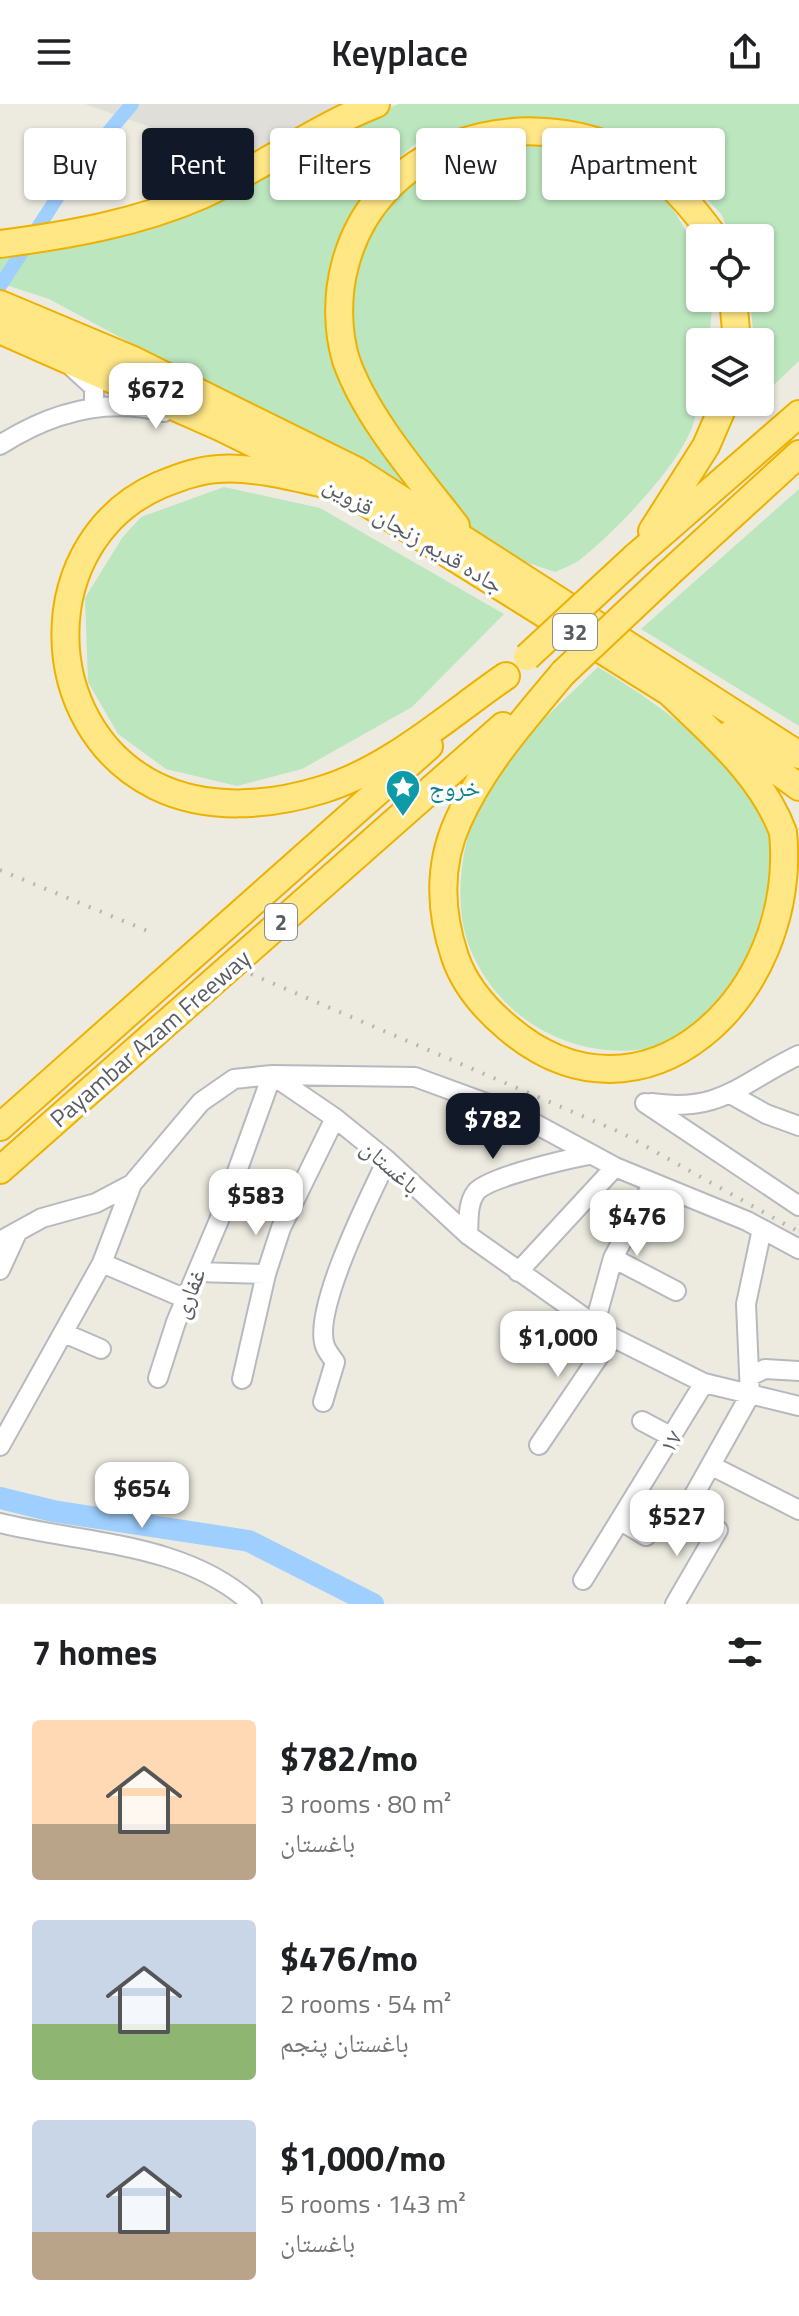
<!DOCTYPE html>
<html lang="en">
<head>
<meta charset="utf-8">
<style>
	body { margin:0; font-family:"Titillium Web","Noto Naskh Arabic",sans-serif; background:#f6f6f6; color:#202124; height:100vh; display:flex; flex-direction:column; font-size:30px; white-space:nowrap }
	* { box-sizing:border-box; margin:0 }
	p { font-size:26px; color:#757577 }
	.icon { flex:none; width:44px; height:44px; fill:none; stroke:currentColor; stroke-width:2; stroke-linecap:round; stroke-linejoin:round }
	.map { position:relative; height:1500px; overflow:hidden }
	.drawer { display:flex; flex-direction:column; background:#fff; flex:1 }
	.drawer>* { flex:none }
	.guide { position:absolute; left:24px; top:24px; width:752px; height:72px; display:flex; gap:16px }
	.buttons { position:absolute; left:686px; top:120px; display:grid; gap:16px }
	.buttons a { display:grid; place-items:center; width:88px; height:88px; border-radius:8px; background:#fff; box-shadow:0 2px 6px #0004; font-size:40px }
	.price { position:absolute; translate:-50% -68px; padding:0 18px; border-radius:16px; background:#fff; color:#222; font-size:26px; line-height:52px; filter:drop-shadow(0 2px 4px #0008) }
	.price::after { content:''; position:absolute; left:50%; top:48px; width:24px; height:18px; margin-left:-12px; background:inherit; clip-path:polygon(0 0,100% 0,50% 100%) }
	.price.selected { background:#111827; color:#fff }
	ul { padding:0; list-style:none }
	li { display:flex; align-items:center; gap:24px; height:200px; padding:0 32px }
	li span { display:grid; place-items:center; flex:none; width:224px; height:160px; border-radius:8px; color:#555 }
	li>.icon { margin-inline-start:auto }
	span .icon { width:96px; height:96px; fill:#fffc; stroke-width:1 }
	li b { font-size:34px }
	h2 { display:flex; justify-content:space-between; align-items:center; height:96px; padding:0 32px; font-size:34px }
	.pill { padding:0 28px; border-radius:8px; background:#fff; box-shadow:0 2px 6px #0004; font-size:28px; line-height:72px }
	.pill.selected { background:#111827; color:#fff }
	header { display:flex; justify-content:space-between; align-items:center; height:104px; padding:0 32px; background:#fff; font-size:36px; font-weight:600 }
	.map>svg:first-child { display:block }
</style>
</head>
<body>
<header><svg class="icon" aria-label="menu" viewBox="0 0 24 24"><path d="M4 6h16M4 12h16M4 18h16"/></svg>Keyplace<svg class="icon" aria-label="share" viewBox="0 0 24 24"><path d="M12 15V3M7 8l5-5 5 5M5 13v7h14v-7"/></svg></header>
<div class="map">
<svg width="799" height="1500" viewBox="0 0 799 1500">
	<rect width="100%" height="100%" fill="#edebe0"/>
	<!-- industrial -->
	<path fill="#e0ded8" d="M 85,0 L 344,0 L 238,54 Z"/>
	<!-- green -->
	<path fill="#bbe6be" d="M 399,0 L 799,0 L 799,257 L 760,294 L 760,238 L 754,238 L 750,194 L 760,194 L 760,134 L 730,134 L 722,111 L 665,51 L 579,17 L 497,16 L 417,38 L 372,78 L 346,121 L 327,173 L 331,223 L 422,396 L 49,195 L 0,179 L 0,149 L 109,133 L 295,41 Z
		M 498,37 L 561,39 L 625,62 L 666,93 L 700,151 L 700,194 L 713,194 L 709,238 L 700,238 C 700,265 702,291 694,317 C 684,357 615,428 582,454 C 575,460 564,464 555,468 L 505,451 L 471,428 L 370,289 L 347,221 L 349,167 L 368,115 L 433,56 Z
		M 224,383 L 320,404 L 504,510 L 412,603 L 302,665 L 237,682 L 166,665 L 118,630 L 88,578 L 85,494 L 122,434 L 141,413 Z
		M 799,385 L 799,622 L 641,525 Z
		M 598,563 C 667,605 762,671 780,756 C 783,769 778,786 776,798 C 770,848 774,846 739,882 C 726,895 698,932 684,938 C 675,941 663,942 654,944 C 576,958 499,918 469,842 C 453,799 461,741 479,700 C 504,646 557,604 598,563 Z"/>
	<g fill="none" stroke-linecap="round" stroke-linejoin="round">
		<!-- canal -->
		<path stroke="#9fcfff" stroke-width="14" d="M 0,182 L 70,74 L 132,0"/>
		<!-- river -->
		<path stroke="#9fcfff" stroke-width="22" d="M 0,1394 L 53,1407 L 249,1437 L 373,1500"/>
		<!-- minor casing -->
		<g stroke="#b6b9be" stroke-width="22">
			<path id="minor" d="M 73,264 L 94,283 L 94,304
				M 0,341 C 50,309 106,293 164,308
				M 732,991 L 766,1010 L 799,1022
				M 645,999 L 799,1102
				M 651,999 C 722,1009 740,979 799,951
				M 468,1131 C 469,1116 467,1100 476,1088 C 488,1073 568,1055 589,1051
				M 0,1137 L 42,1114 L 96,1099 L 132,1080 L 201,998 L 234,975 L 272,971 L 335,1014 L 387,1056 L 468,1131 L 612,1233 L 704,1279 L 799,1302
				M 613,1154 L 676,1187
				M 102,1159 L 186,1195
				M 0,1166 L 17,1129
				M 197,1168 L 266,1170
				M 518,1168 L 615,1063
				M 595,1219 L 613,1154 L 653,1079
				M 64,1229 L 101,1245
				M 750,1272 L 765,1265 L 799,1267
				M 158,1274 L 176,1218 L 222,1109 L 272,971 L 415,973 L 519,1011 L 615,1063 L 747,1117 L 799,1145
				M 242,1275 L 266,1170 L 281,1124 L 335,1014
				M 323,1298 L 335,1258 C 332,1253 327,1248 325,1242 C 312,1206 370,1092 387,1056
				M 642,1317 L 672,1333
				M 539,1341 L 612,1233
				M 0,1342 L 102,1159 L 132,1080
				M 712,1362 L 799,1406
				M 621,1417 L 646,1432
				M 0,1419 C 85,1440 184,1438 252,1500
				M 583,1476 L 704,1279
				M 675,1500 L 718,1426 L 685,1407 L 750,1291 L 746,1200 L 762,1125"/>
		</g>
		<!-- highway casing -->
		<g stroke="#eeb100" stroke-width="30">
			<path id="highway" d="M 0,140 C 69,131 138,119 202,91 C 261,64 315,24 376,0
				M 733,194 L 737,238
				M 0,200 L 131,255 L 357,367 L 799,651
				M 0,226 L 220,323 L 343,384 L 677,593
				M 343,384 C 303,376 259,362 218,365 C 198,366 178,374 160,381 C 34,436 35,622 156,682 C 207,707 269,702 321,686 C 389,666 449,611 506,572
				M 456,422 C 419,374 366,314 346,256 C 337,226 337,191 345,161 C 376,42 511,0 618,45 C 661,65 688,97 715,134
				M 652,427 L 706,342 L 725,298
				M 635,453 L 799,310
				M 668,470 L 799,350
				M 563,569 C 524,616 483,661 458,717 C 438,761 440,808 455,853 C 465,882 484,904 508,924 C 643,1039 799,892 783,728 C 761,669 709,627 665,584
				M 728,631 L 799,683
				M 0,1023 L 429,642
				M 0,1066 L 503,622"/>
		</g>
		<!-- minor -->
		<use href="#minor" stroke="#fff" stroke-width="18"/>
		<!-- highway -->
		<use href="#highway" stroke="#ffe786" stroke-width="26"/>
		<!-- rail -->
		<path stroke="#b4b5b5" stroke-width="4" stroke-dasharray="2 10" stroke-linecap="butt" d="M 0,766 L 155,830
			M 251,870 L 622,1029 L 799,1128"/>
		<!-- highway-bridge casing -->
		<g stroke="#eeb100" stroke-width="30" stroke-linecap="butt">
			<path id="highway-bridge" d="M 527,553 L 635,453
				M 563,569 L 668,470"/>
		</g>
		<!-- highway-bridge -->
		<use href="#highway-bridge" stroke="#ffe786" stroke-width="26"/>
	</g>
	<!-- icons -->
	<defs>
		<g id="sight-pin" transform="scale(1.8)"><path d="M0 17L-7.5 6A9.5 9.5 0 1 1 7.5 6Z" fill="#0f9aa8" stroke="#fff"/><path d="M0-6L1.8-2.2L6-1.7L2.9 1.2L3.7 5.4L0 3.3L-3.7 5.4L-2.9 1.2L-6-1.7L-1.8-2.2Z" fill="#fff"/></g>
	</defs>
	<g fill-rule="evenodd">
		<use href="#sight-pin" x="403" y="683"/>
	</g>
	<g text-anchor="middle" dominant-baseline="central" stroke-width="7" stroke-linejoin="round" paint-order="stroke">
		<!-- shield labels -->
		<g fill="#fff" stroke="#8b8e91" stroke-width="2">
			<rect x="553" y="510" width="44" height="36" rx="6"/>
			<rect x="265" y="800" width="32" height="36" rx="6"/>
		</g>
		<g font-size="22" font-weight="bold" fill="#595d62">
			<text x="575" y="528">32</text>
			<text x="281" y="818">2</text>
		</g>
		<!-- street labels -->
		<g font-size="24" fill="#595d62" stroke="#fff">
			<text transform="translate(414 430) rotate(31)">جاده قدیم زنجان قزوین</text>
			<text transform="translate(150 934) rotate(-41)">Payambar Azam Freeway</text>
			<text transform="translate(391 1062) rotate(41)">باغستان</text>
			<text transform="translate(188 1189) rotate(-68)">غفاری</text>
			<text transform="translate(670 1337) rotate(-59)">۱۷</text>
		</g>
		<!-- culture labels -->
		<g font-size="24" fill="#0d838f" stroke="#fff" text-anchor="start">
			<text x="429" y="683">خروج</text>
		</g>
	</g>
</svg>
<div class="buttons">
<a><svg class="icon" aria-label="locate" viewBox="0 0 24 24"><circle cx="12" cy="12" r="6"/><path d="M12 2v4M12 18v4M2 12h4M18 12h4"/></svg></a>
<a><svg class="icon" aria-label="layers" viewBox="0 0 24 24"><path d="M12 4l9 5-9 5-9-5zM3 14l9 5 9-5"/></svg></a>
</div>
<b class="price" style="left:156px;top:327px">$672</b>
<b class="price selected" style="left:493px;top:1057px">$782</b>
<b class="price" style="left:256px;top:1133px">$583</b>
<b class="price" style="left:637px;top:1154px">$476</b>
<b class="price" style="left:558px;top:1275px">$1,000</b>
<b class="price" style="left:142px;top:1426px">$654</b>
<b class="price" style="left:677px;top:1454px">$527</b>
<div class="guide">
<a class="pill">Buy</a>
<a class="pill selected">Rent</a>
<a class="pill">Filters</a>
<a class="pill">New</a>
<a class="pill">Apartment</a>
</div>
</div>
<section class="drawer">
<h2>7 homes<svg class="icon" aria-label="filters" viewBox="0 0 24 24"><path d="M4 7h16M4 17h16"/><circle cx="9" cy="7" r="2"/><circle cx="15" cy="17" r="2"/></svg></h2>
<ul>
<li><span style="background:linear-gradient(#ffd9b3 65%,#b9a48a 0)"><svg class="icon" aria-label="home" viewBox="0 0 24 24"><path d="M3 11l9-7 9 7M6 9v11h12V9"/></svg></span><div><b>$782/mo</b><p>3 rooms · 80 m²</p><p>باغستان</p></div></li>
<li><span style="background:linear-gradient(#c9d6e8 65%,#8fb573 0)"><svg class="icon" aria-label="home" viewBox="0 0 24 24"><path d="M3 11l9-7 9 7M6 9v11h12V9"/></svg></span><div><b>$476/mo</b><p>2 rooms · 54 m²</p><p>باغستان پنجم</p></div></li>
<li><span style="background:linear-gradient(#c9d6e8 70%,#b9a48a 0)"><svg class="icon" aria-label="home" viewBox="0 0 24 24"><path d="M3 11l9-7 9 7M6 9v11h12V9"/></svg></span><div><b>$1,000/mo</b><p>5 rooms · 143 m²</p><p>باغستان</p></div></li>
</ul>
</section>
</body>
</html>
